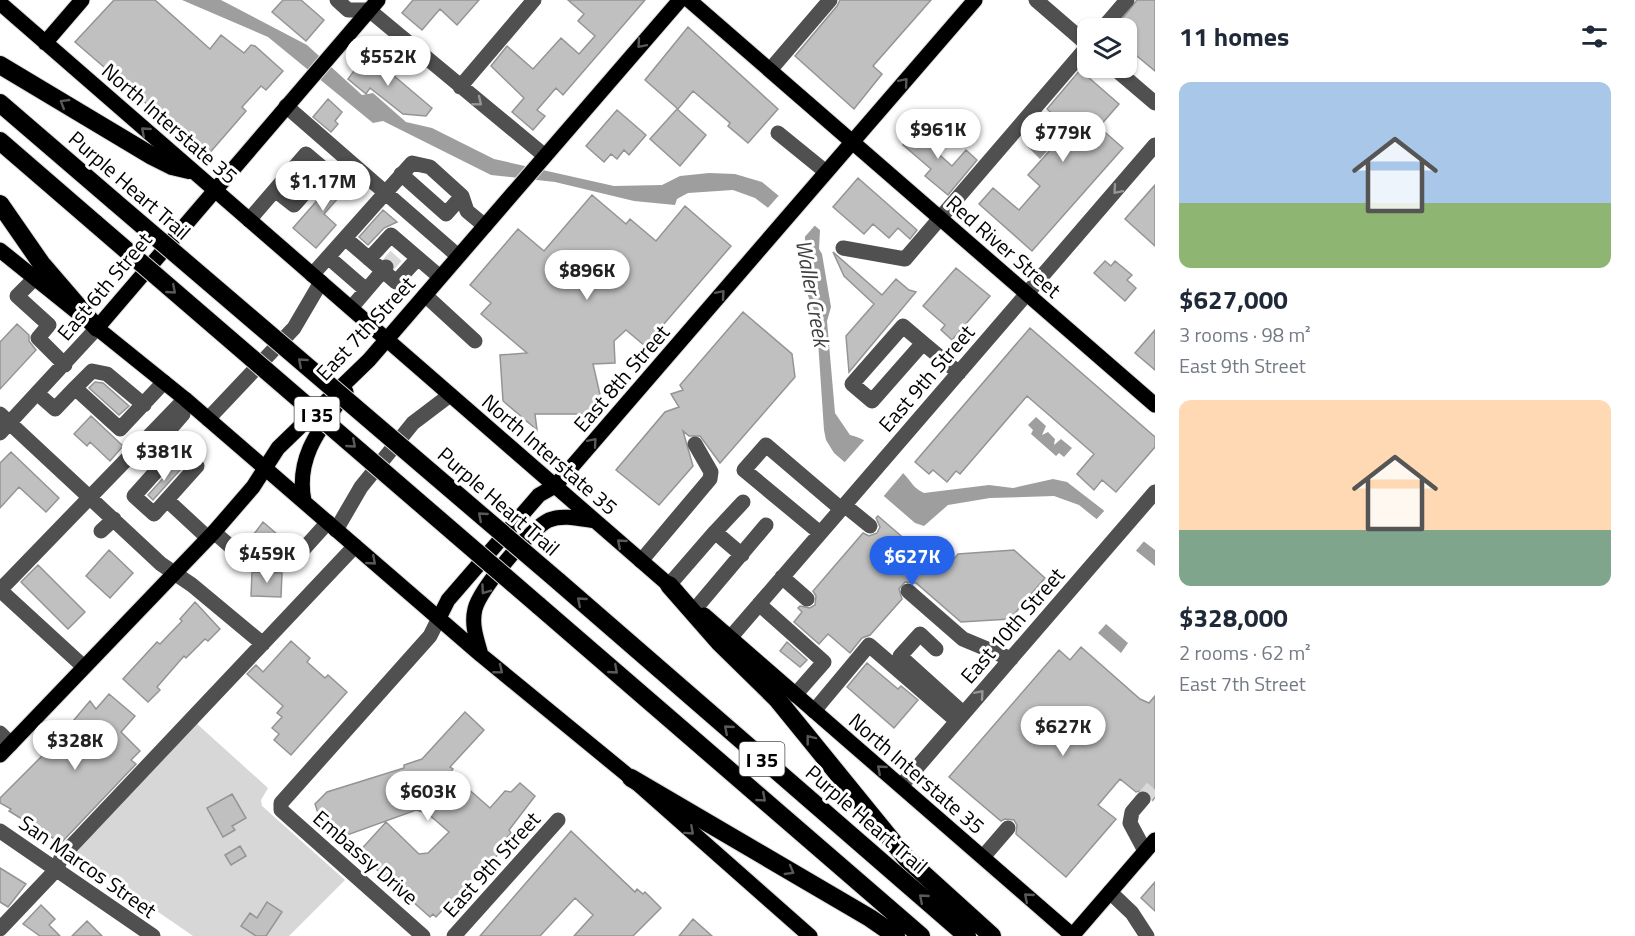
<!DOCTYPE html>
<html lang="en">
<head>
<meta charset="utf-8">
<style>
	body { margin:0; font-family:"Titillium Web",sans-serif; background:#f6f6f7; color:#1f2937; height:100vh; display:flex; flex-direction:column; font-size:22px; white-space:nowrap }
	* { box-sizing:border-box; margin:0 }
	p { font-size:20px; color:#747a83 }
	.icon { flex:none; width:33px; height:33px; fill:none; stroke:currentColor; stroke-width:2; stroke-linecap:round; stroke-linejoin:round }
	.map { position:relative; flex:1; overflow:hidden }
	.panel { display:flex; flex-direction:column; background:#fff; width:480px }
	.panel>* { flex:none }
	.buttons { position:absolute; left:1077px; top:18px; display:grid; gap:12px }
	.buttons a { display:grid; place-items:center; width:60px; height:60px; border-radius:12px; background:#fff; box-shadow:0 2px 4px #0004; font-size:30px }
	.price { position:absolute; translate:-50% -51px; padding:0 14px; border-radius:21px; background:#fff; color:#222; font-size:20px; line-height:39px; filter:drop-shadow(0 2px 3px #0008) }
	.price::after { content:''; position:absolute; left:50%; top:36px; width:18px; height:14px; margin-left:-9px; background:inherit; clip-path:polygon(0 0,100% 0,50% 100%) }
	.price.current { background:#2563eb; color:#fff }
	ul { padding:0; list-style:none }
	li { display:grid; align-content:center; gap:12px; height:318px; padding:0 24px }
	li span { display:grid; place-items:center; height:186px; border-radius:12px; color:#555 }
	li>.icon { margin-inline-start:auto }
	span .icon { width:108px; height:108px; fill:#fffc; stroke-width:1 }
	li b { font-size:26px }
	h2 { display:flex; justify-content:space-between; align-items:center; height:72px; padding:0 24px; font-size:26px }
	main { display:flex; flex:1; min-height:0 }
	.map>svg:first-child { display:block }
</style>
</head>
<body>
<main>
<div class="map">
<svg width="1155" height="936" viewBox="0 0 1155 936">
	<rect width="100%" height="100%" fill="#fff"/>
	<!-- green -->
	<path fill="#d7d7d7" d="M 196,723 L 268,788 L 261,800 L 262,806 L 345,880 L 289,936 L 193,936 L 73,853 Z"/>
	<!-- water -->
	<path fill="#9e9e9e" d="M 182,0 L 221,0 L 307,45 L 362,95 L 373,93 L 406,122 L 432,128 L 494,159 L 614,186 L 662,185 L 680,176 L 709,173 L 735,174 L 762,182 L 820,230 L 819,249 L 822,254 L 831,307 L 827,321 L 835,413 L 850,435 C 870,439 889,458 904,474 C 912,482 913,488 924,493 L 989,485 L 1013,488 L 1053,479 L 1067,482 L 1155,550 L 1155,566 L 1079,505 L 1054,496 L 990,498 L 948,505 L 924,526 L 915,523 L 834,453 L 826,440 L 824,430 L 818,341 L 811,328 L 817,315 C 800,287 805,267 805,236 L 755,198 L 733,190 L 688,193 L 677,199 L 675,205 L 634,201 L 555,182 L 491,175 L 383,121 L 373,123 L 268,37 Z
		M 1047,124 L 1060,136 L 1040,159 L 1028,147 Z
		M 1036,417 L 1046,426 L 1042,435 L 1048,432 L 1055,439 L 1054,445 L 1061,439 L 1072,448 L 1064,457 L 1059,453 L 1056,456 L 1031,434 L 1033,430 L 1028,425 Z
		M 1106,624 L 1128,643 L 1121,653 L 1098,633 Z"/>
	<!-- pier -->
	<path fill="#fff" d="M 781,193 L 817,223 L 802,240 L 802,237 L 766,210 Z
		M 867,437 L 905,471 L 882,498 L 844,463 Z
		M 1106,509 L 1145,540 L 1134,553 L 1094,522 Z"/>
	<!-- building -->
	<path fill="#c0c0c0" stroke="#949494" stroke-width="1.5" d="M 114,0 L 155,0 L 210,49 L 221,35 L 244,53 L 251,45 L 255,46 L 283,71 L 266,90 L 261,86 L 242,107 L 246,111 L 207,156 L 75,42 Z
		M 283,0 L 301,0 L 324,20 L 306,41 L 272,12 Z
		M 413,0 L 479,0 L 457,25 L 440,9 L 422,30 L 402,13 Z
		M 568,0 L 645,0 L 563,95 L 556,88 L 537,110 L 545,116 L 533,130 L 512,112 L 524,98 L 491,66 L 507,46 L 533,69 L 561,38 L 579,54 L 595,36 L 578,21 L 584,14 Z
		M 840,0 L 931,0 L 873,66 L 882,74 L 854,109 L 795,56 L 837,6 Z
		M 1137,0 L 1155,0 L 1155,71 L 1126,47 L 1126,28 L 1115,28 Z
		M 688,27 L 778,109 L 748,143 L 728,126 L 730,123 L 693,91 L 678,109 L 645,80 Z
		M 367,53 L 432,108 L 426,116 L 403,114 L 370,88 L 366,94 L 348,79 Z
		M 1080,70 L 1119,104 L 1099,127 L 1123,148 L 1032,251 L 979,204 L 993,188 L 1019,210 L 1040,186 L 1028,175 L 1069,129 L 1047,109 Z
		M 328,99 L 342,112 L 335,121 L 338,124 L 331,132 L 313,117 Z
		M 677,109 L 706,135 L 680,166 L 650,139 Z
		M 617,110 L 646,135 L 629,155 L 624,150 L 617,159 L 611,154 L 604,162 L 586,146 Z
		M 924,121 L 934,130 L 926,138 L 935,146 L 933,149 L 952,166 L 966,150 L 977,160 L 948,195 L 925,176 L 931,169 L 903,145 L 909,138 L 906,135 Z
		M 344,170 L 355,179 L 324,214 L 336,225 L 316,248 L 293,228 Z
		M 858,178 L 917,230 L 910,239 L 898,228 L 889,238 L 873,224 L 864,234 L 833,207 Z
		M 1155,185 L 1155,246 L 1125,219 Z
		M 592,195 L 626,224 L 630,219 L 656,241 L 685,206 L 731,246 L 645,346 L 626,330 L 614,341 L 615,363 L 593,364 L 601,399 L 587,414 L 535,414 L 537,430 L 503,401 L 500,355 L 527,353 L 481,314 L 491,303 L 470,285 L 518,229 L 544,251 Z
		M 383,210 L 397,222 L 384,228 L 368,245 L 359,237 Z
		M 833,252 L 882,295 L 896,279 L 909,290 L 916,292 L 849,372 L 846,336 L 874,304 L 844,276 Z
		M 1105,261 L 1111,266 L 1115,261 L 1132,275 L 1127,280 L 1136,288 L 1125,301 L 1094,273 Z
		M 956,268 L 990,296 L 952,340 L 941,330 L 945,325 L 923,306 Z
		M 743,312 L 792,354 L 795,377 L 720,463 L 700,436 L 689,436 L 683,431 L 693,466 L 659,505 L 616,470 L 665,412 L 679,407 L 671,394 L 683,390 L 680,385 Z
		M 17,324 L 29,335 L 29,341 L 36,350 L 0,389 L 0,342 Z
		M 1030,328 L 1155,437 L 1155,447 L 1116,492 L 1102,480 L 1094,490 L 1077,474 L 1094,454 L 1027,396 L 960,474 L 956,471 L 947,482 L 933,470 L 929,474 L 915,462 Z
		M 1155,330 L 1155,370 L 1135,353 Z
		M 95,382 L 103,383 L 129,406 L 119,415 L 89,388 Z
		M 91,416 L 123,446 L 110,461 L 90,442 L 87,446 L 74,434 Z
		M 11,452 L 59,498 L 46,512 L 19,487 L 0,508 L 0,463 Z
		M 175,465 L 180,470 L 153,500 L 148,495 Z
		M 878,516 L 943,572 L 958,554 L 1014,550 L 1045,578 L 1010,619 L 961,622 L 916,583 L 905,582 L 899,589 L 902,599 L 870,635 L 862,638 L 850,653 L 828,634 L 819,644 L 794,622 L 802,612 L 798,608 L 800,606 L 810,608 L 815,605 L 816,596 L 813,591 L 863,533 L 869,536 L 877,533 L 880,527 L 876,518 Z
		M 263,522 L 292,547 L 287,553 L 277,553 L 254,534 Z
		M 109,550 L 133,573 L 110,598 L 86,576 Z
		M 38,565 L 85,612 L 68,629 L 21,582 Z
		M 252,572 L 282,573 L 281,597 L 251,596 Z
		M 195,602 L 220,629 L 208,641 L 205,639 L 186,658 L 184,656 L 157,687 L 160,690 L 148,702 L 123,679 L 157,642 L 160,644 L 182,621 L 180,619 Z
		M 291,641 L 310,658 L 307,662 L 325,678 L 328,675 L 347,692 L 291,755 L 274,740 L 279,734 L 272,728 L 282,717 L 277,713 L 283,706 L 247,674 L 256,665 L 263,672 Z
		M 787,642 L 807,660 L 800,667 L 780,651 Z
		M 1081,647 L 1140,699 L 1149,703 L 1155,696 L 1155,797 L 1153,800 L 1152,795 L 1145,790 L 1136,792 L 1120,779 L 1098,805 L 1116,819 L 1066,877 L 1016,834 L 1017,825 L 1014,820 L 1005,819 L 1001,821 L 949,777 L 1059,650 L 1070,660 Z
		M 867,663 L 898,689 L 901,686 L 918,700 L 894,728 L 847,687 Z
		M 109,694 L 135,716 L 121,732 L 140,751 L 131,760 L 136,764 L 61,843 L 9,811 L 11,809 L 0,803 L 0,798 L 52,746 L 90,701 L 96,709 Z
		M 465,712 L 484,730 L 450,767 L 453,769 L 450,773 L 490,808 L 505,791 L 511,792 L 520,783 L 535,796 L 509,830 L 511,833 L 500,845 L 504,848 L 450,907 L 447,905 L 436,917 L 433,914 L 430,917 L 358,853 L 386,822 L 419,854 L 428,853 L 449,832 L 427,813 L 416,810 L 339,838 L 321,822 L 315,804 L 327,792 L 404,768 L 404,765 L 422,759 Z
		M 232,794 L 246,818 L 232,826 L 235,830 L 223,837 L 207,808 Z
		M 571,831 L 635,892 L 637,889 L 643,894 L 645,892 L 661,908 L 633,936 L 574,936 L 593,915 L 575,898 L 540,936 L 480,936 Z
		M 240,846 L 246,856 L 231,865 L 225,855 Z
		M 0,868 L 26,884 L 8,907 L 0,902 Z
		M 1155,882 L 1155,911 L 1141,898 Z
		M 267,902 L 282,912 L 266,936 L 256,936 L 241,926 L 250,913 L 257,918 Z
		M 41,905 L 55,919 L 49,925 L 60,936 L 40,936 L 23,924 Z
		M 693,919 L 712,936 L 679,936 Z
		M 87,921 L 102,936 L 72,936 Z"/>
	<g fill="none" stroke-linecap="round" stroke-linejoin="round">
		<!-- minor-tunnel -->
		<path stroke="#d9d9d9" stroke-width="15" stroke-dasharray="15 8" stroke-linecap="butt" d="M 386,267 L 397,255
			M 1143,799 L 1155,785"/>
		<!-- major casing -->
		<g stroke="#dbdbdb" stroke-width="17">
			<path id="major" d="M 689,0 L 1155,405
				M 0,3 L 677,592
				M 45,43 L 82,0
				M 0,250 L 185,399 L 481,655 L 631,778 L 810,936
				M 97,328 L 378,0
				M 304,501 C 295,456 322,426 346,392
				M 704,615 L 1073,936
				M 439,618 L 448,600 L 539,495 L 555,486 L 569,470 L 975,0
				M 481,655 C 477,640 471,625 475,609 C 480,589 530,529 549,520 C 563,514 581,519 595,521
				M 0,755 L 214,532 L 253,487 L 278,448 L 369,360 L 680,0
				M 1072,936 L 1155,840"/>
		</g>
		<!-- highway casing -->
		<g stroke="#dbdbdb" stroke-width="20">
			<path id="highway" d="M 0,65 L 152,156 L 172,166 L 189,170
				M 0,103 L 115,202
				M 0,141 L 96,224
				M 0,204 L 41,263 L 97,328
				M 558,581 L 967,936
				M 669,585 L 719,642 L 777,699 L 907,859 L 992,936
				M 538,605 L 921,936
				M 631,778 L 870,918 L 896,936"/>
		</g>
		<!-- minor -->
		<path stroke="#505050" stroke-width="15" d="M 337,0 L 348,10 L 369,10 L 545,156
			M 1036,0 L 1088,45
			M 1103,28 L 1127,0
			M 1114,68 L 1155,103
			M 770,70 L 830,0
			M 460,87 L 534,0
			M 286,106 L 458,256
			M 778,133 L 826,172
			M 401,174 L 446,214 L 462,196
			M 249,220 L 306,154 L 325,170 L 294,205 L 275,190
			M 345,238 L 396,282 L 418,258
			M 843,248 L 905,259 L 1088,46
			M 328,257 L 366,290
			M 369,259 L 391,235 L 440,277
			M 312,275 L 412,163 L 430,167 L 462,196 L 467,211 L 485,226
			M 35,278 L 17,296 L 49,325 L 38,338 L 65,365
			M 425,295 L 475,341
			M 351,308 L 386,267
			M 923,343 L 903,326 L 852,384 L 872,401 L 923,343 L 959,373
			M 75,388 L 92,371 L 107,374 L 144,405
			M 38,394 L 55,409 L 75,388 L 120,429 L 164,382
			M 0,414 L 161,564 L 192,585 L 263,644
			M 208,419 L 294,328 L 321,282
			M 0,433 L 97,328
			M 177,448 L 197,466 L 154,514 L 134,496 Z
			M 177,448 L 171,442 L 170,429 L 183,414
			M 167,500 L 208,538
			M 844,505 L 870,526
			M 336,530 L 361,487 L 413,423 L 450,395
			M 101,531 L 114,519
			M 214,532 L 248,562 L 291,563 L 328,522
			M 715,532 L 743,502
			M 820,533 L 744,470 L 766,445 L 841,509
			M 641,561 L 710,479 L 711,472 L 695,444
			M 782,577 L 807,599
			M 669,585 L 715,532 L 742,555
			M 0,590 L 185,399
			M 0,590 L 84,667
			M 908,591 L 963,639 L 1011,659
			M 759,604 L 824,662 L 795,695
			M 696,608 L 766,525
			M 730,638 L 1155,145
			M 936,649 L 920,634 L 900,656 L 963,713
			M 814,711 L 869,645 L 957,721
			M 0,733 L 11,744
			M 901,786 L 1155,492
			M 1143,799 L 1132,812 L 1130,823 L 1145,851
			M 0,831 L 153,936
			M 983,857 L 1008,828
			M 1110,892 L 1132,913 L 1147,936
			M 0,929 L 56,870 L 62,856 L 355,546
			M 423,936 L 281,810 L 281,803 L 430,636 L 439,618
			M 454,936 L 558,820"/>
		<!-- major -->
		<use href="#major" stroke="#000" stroke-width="15"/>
		<!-- highway -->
		<use href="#highway" stroke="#000" stroke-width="18"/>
		<!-- highway-bridge casing -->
		<g stroke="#dbdbdb" stroke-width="20" stroke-linecap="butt">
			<path id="highway-bridge" d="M 115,202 L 558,581
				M 96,224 L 538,605"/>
		</g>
		<!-- highway-bridge -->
		<use href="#highway-bridge" stroke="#000" stroke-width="18"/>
	</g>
	<!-- one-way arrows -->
	<defs><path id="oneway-chevron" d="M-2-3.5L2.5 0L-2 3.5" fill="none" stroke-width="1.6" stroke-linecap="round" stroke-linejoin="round" transform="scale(1.5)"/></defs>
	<g stroke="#595959">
		<use href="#oneway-chevron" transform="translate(641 44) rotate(131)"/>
		<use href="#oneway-chevron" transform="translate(904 82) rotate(-49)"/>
		<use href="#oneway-chevron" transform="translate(64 103) rotate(-149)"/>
		<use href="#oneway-chevron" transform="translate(145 131) rotate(-139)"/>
		<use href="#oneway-chevron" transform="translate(172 290) rotate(41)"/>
		<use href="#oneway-chevron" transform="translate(721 294) rotate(-49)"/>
		<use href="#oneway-chevron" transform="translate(302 362) rotate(-139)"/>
		<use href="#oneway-chevron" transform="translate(593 442) rotate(-49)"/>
		<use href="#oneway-chevron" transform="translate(352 444) rotate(41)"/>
		<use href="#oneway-chevron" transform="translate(482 516) rotate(-139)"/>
		<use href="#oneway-chevron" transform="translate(621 543) rotate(-139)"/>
		<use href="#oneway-chevron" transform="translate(372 561) rotate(41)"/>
		<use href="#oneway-chevron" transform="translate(485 590) rotate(125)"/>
		<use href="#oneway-chevron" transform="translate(581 601) rotate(-139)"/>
		<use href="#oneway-chevron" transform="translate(499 670) rotate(39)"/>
		<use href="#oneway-chevron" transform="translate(614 670) rotate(41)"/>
		<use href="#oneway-chevron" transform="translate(728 729) rotate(-139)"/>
		<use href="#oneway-chevron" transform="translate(810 739) rotate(-128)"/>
		<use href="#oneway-chevron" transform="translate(881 769) rotate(-139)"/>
		<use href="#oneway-chevron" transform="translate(762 798) rotate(41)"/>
		<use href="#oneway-chevron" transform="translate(690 831) rotate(42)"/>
		<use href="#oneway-chevron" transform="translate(790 871) rotate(30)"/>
		<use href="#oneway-chevron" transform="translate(1028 897) rotate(-139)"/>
		<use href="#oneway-chevron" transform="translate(923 898) rotate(-139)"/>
	</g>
	<g stroke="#969696">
		<use href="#oneway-chevron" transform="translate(478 102) rotate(39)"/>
		<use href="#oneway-chevron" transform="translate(1117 190) rotate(131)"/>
		<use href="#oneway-chevron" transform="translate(980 694) rotate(-49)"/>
	</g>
	<g text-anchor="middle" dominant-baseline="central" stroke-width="6" stroke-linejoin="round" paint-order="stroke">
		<!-- shield labels -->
		<g fill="#fff" stroke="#4c4c4c" stroke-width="1.5">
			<rect x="294.5" y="397" width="45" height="34" rx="4.5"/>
			<rect x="739.5" y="742" width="45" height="34" rx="4.5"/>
		</g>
		<g font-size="20" font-weight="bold" fill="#000">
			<text x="317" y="414">I 35</text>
			<text x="762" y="759">I 35</text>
		</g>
		<!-- street labels -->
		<g font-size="21" fill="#000" stroke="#fff">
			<text transform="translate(170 123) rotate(41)">North Interstate 35</text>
			<text transform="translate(130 185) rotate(41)">Purple Heart Trail</text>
			<text transform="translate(1004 246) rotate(41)">Red River Street</text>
			<text transform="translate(104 286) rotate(-50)">East 6th Street</text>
			<text transform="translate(365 328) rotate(-47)">East 7th Street</text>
			<text transform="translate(621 378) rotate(-49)">East 8th Street</text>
			<text transform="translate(926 378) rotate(-49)">East 9th Street</text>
			<text transform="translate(550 454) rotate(41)">North Interstate 35</text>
			<text transform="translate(499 501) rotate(41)">Purple Heart Trail</text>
			<text transform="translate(1012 625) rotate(-49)">East 10th Street</text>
			<text transform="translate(917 773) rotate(41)">North Interstate 35</text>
			<text transform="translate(867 819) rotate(41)">Purple Heart Trail</text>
			<text transform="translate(366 857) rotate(41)">Embassy Drive</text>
			<text transform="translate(491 864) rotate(-48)">East 9th Street</text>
			<text transform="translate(88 866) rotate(35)">San Marcos Street</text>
		</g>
		<!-- water labels -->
		<g font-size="22" font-style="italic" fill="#3f3f3f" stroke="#fff">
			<text transform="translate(813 293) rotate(80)">Waller Creek</text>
		</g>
	</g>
</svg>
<div class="buttons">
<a><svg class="icon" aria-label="layers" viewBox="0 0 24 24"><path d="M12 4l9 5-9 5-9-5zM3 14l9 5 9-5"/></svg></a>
</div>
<b class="price" style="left:388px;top:87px">$552K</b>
<b class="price" style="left:938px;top:160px">$961K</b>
<b class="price" style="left:1063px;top:163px">$779K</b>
<b class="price" style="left:323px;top:212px">$1.17M</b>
<b class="price" style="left:587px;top:301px">$896K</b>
<b class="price" style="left:164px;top:482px">$381K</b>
<b class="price" style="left:267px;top:584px">$459K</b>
<b class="price current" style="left:912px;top:587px">$627K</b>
<b class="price" style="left:1063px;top:757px">$627K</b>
<b class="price" style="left:75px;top:771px">$328K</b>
<b class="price" style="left:428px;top:822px">$603K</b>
</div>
<section class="panel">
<h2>11 homes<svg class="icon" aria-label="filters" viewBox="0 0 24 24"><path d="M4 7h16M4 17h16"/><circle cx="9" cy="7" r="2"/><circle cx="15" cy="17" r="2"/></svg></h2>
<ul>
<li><span style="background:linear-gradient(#a9c7e8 65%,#8fb573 0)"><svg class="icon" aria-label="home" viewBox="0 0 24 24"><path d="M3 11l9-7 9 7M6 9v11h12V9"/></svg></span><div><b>$627,000</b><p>3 rooms · 98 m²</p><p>East 9th Street</p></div></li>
<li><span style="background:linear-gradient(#ffd9b3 70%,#7fa58c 0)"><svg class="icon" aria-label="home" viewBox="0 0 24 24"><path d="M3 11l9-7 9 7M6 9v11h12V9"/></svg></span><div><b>$328,000</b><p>2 rooms · 62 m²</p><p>East 7th Street</p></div></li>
</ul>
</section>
</main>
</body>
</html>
